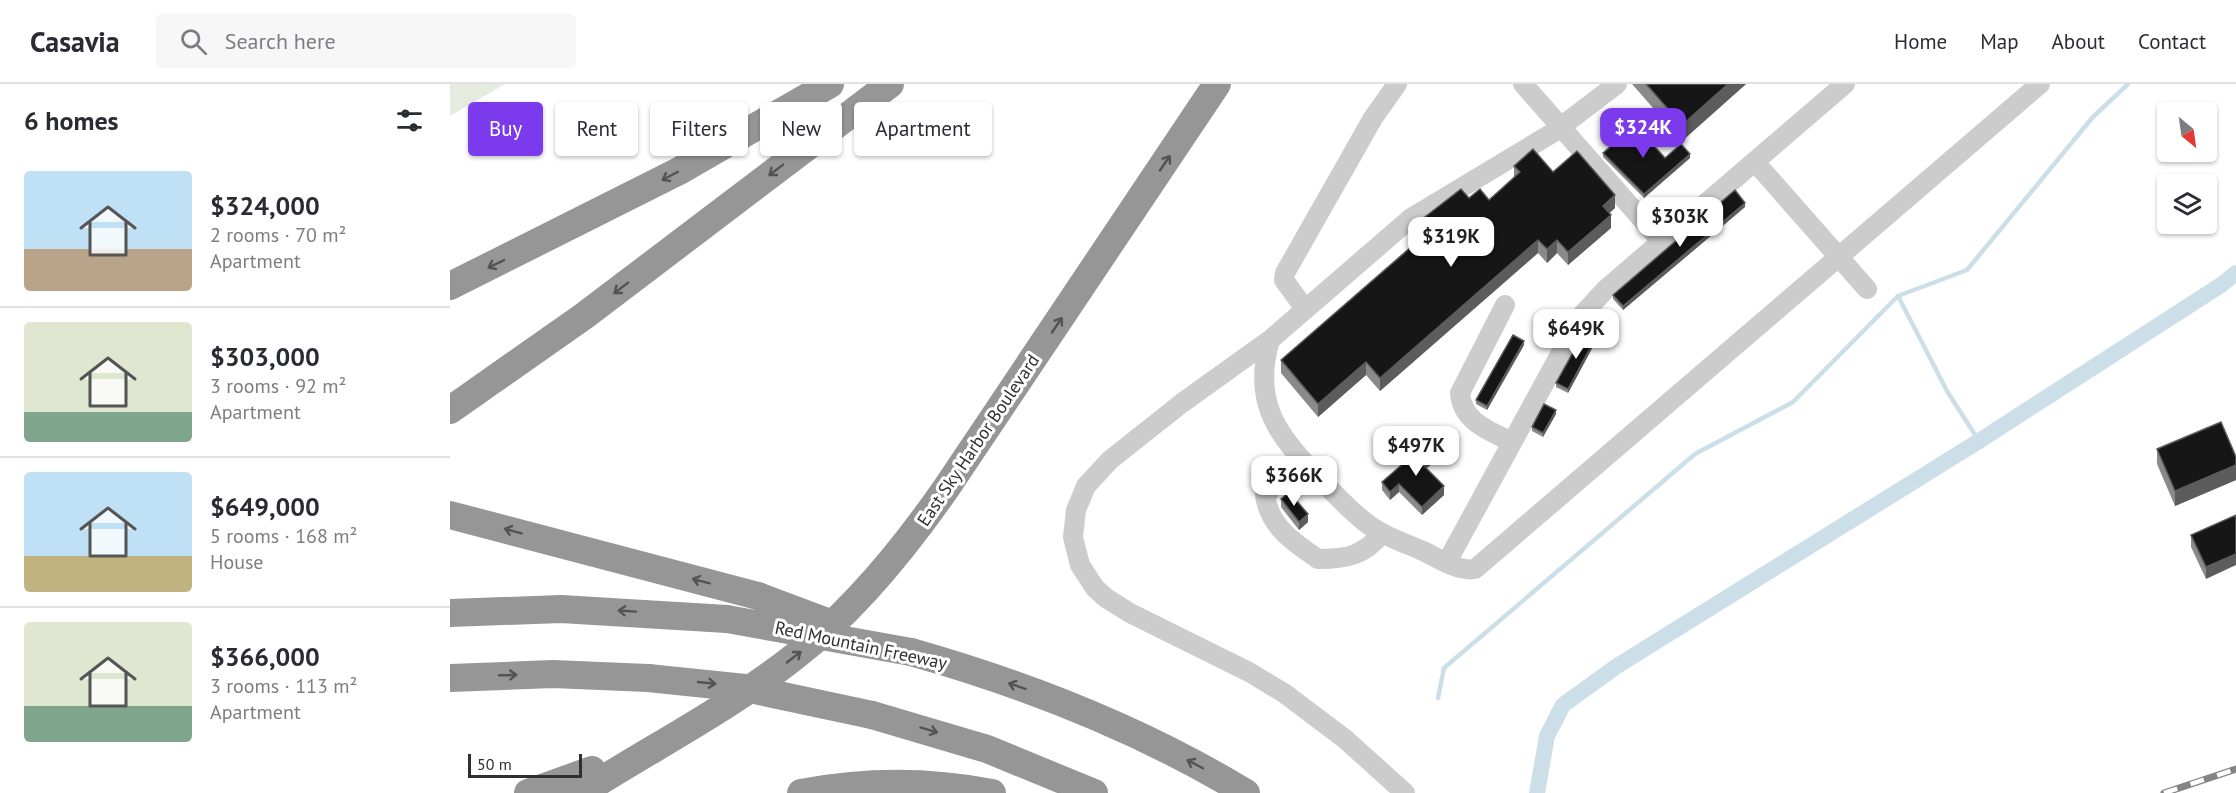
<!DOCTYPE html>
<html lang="en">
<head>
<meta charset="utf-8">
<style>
	body { margin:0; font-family:"PT Sans",sans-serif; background:#f7f7f7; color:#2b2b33; height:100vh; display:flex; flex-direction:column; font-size:22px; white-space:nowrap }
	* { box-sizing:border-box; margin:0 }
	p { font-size:20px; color:#7c7c81 }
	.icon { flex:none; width:33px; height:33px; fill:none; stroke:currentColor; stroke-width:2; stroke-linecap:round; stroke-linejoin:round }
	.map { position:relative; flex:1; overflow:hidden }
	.panel { display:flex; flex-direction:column; background:#fff; width:450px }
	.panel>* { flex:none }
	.banner { position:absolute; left:18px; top:18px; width:570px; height:54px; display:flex; gap:12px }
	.needle { width:39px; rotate:151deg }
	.fabs { position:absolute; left:1707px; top:18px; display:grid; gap:12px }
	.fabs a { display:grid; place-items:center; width:60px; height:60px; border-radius:6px; background:#fff; box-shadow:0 2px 4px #0004; font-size:30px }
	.scale { position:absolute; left:18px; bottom:15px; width:114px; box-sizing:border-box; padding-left:6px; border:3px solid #2f2f2f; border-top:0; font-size:16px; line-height:21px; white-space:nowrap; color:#2f2f2f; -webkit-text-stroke:4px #fff; paint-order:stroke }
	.price { position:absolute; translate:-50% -51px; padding:0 14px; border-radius:12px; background:#fff; color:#222; font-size:20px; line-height:39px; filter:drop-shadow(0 2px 3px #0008) }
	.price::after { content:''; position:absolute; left:50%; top:36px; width:18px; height:14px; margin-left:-9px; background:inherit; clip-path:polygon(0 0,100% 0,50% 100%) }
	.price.current { background:#7c3aed; color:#fff }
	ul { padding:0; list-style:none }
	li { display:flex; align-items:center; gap:18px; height:150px; padding:0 24px }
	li+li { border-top:2px solid #e1e1e2 }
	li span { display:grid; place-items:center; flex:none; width:168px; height:120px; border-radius:6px; color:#555 }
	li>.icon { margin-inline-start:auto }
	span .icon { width:72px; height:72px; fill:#fffc; stroke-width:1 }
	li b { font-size:26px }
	h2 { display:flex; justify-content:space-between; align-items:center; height:72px; padding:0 24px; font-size:26px }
	.pill { padding:0 21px; border-radius:6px; background:#fff; box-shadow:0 2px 4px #0004; font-size:21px; line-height:54px }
	.pill.current { background:#7c3aed; color:#fff }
	header { display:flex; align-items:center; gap:36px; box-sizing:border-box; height:84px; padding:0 30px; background:#fff; border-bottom:2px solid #e1e1e2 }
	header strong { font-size:28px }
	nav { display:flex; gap:33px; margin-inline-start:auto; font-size:21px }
	.search { width:420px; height:54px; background:#f7f7f7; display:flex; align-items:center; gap:15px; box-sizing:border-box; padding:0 21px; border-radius:6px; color:#7c7c81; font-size:22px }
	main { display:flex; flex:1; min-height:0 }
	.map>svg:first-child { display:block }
</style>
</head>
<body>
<header>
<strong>Casavia</strong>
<div class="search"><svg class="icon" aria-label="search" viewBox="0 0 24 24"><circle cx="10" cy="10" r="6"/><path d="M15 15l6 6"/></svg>Search here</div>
<nav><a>Home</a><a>Map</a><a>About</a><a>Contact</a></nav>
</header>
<main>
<section class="panel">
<h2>6 homes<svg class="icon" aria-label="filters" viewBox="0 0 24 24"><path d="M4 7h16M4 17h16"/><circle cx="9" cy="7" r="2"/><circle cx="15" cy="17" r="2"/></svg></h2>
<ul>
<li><span style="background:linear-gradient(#bfe0f5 65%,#b9a48a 0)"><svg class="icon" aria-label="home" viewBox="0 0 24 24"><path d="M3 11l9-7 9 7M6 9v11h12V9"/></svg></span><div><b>$324,000</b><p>2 rooms · 70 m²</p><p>Apartment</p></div></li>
<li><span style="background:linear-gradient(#dfe7d0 75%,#7fa58c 0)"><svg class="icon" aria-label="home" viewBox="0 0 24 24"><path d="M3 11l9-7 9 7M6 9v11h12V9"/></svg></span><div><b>$303,000</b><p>3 rooms · 92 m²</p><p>Apartment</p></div></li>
<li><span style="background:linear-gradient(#bfe0f5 70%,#c2b280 0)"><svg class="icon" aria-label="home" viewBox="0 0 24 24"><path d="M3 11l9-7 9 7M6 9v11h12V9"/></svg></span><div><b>$649,000</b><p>5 rooms · 168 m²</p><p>House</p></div></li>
<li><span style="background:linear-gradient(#dfe7d0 70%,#7fa58c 0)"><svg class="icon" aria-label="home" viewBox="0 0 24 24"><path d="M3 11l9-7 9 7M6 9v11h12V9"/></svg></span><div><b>$366,000</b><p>3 rooms · 113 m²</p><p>Apartment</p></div></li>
</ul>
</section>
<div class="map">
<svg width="1786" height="709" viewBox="0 0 1786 709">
	<rect width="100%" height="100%" fill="#fff"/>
	<!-- green -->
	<path fill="#e5ebde" d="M 0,0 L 55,0 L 0,32 Z"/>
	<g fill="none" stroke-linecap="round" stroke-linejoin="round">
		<!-- stream -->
		<path stroke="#ccdfe9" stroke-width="4.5" d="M 1448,212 L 1497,307 L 1529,357
			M 988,614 L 994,584 L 1245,370 L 1343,318 L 1448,212 L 1517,186 L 1642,34 L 1678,0"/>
		<!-- canal -->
		<path stroke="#ccdfe9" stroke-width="16" d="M 1087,709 L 1097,652 L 1113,621 L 1167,582 L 1529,357 L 1771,201 L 1786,189"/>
		<!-- minor -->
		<path stroke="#ccc" stroke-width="20" d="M 1073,0 L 1212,158
			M 1305,78 L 1417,205
			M 1055,221 L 1010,309 C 1012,338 1040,347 1062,358
			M 855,225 L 834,196 L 835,189 L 923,34 L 947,0
			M 820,256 C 801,320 829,353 872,397 C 887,412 902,429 919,441 C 935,453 955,459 973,467 C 988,474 1008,488 1025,485 L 1590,0
			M 819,408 L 815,411 C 819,442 843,458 868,475 C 896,475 914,472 932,449
			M 997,478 L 1131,232 L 1156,205 L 1395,0
			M 955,709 L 895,655 L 834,609 L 799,588 L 680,529 L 656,514 L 645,504 L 630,481 L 623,453 L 626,426 L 636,402 L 660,376 L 732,319 L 820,256 L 961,134 L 1104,48 L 1167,0"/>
		<!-- highway -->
		<path stroke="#969696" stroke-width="28" d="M 0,202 L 229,87 L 380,0
			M 0,326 L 134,232 L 440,0
			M 0,431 L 308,512
			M 0,529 L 111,525 L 277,535
			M 461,568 C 578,601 692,646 796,709
			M 0,594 L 103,590 L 198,594
			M 422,631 L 537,665 L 644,709
			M 78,709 L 142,686
			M 123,709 L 147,699 C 213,658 283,621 344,573 C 404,527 454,465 497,403 L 767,0
			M 351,709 C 413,697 480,697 542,709"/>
		<!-- rail casing -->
		<g stroke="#848484" stroke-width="7">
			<path id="rail" d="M 1714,709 L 1786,685"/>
		</g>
		<!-- rail -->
		<use href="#rail" stroke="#fff" stroke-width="4.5" stroke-dasharray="14" stroke-linecap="butt"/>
		<!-- highway-bridge -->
		<path stroke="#969696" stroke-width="28" d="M 308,512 L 380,539
			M 277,535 L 461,568
			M 198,594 L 295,604 L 422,631"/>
	</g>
	<!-- wall -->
	<path fill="#8a8a8a" d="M 1182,0 L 1296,0 L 1232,57 Z
		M 1153,69 L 1215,74 L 1240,74 L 1194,114 L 1153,73 Z
		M 1064,82 L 1103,88 L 1165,124 L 1159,129 L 1161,144 L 1118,181 L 1107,169 L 1097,179 L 1088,169 L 930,307 L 916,291 L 868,333 L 831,289 L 831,276 L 970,155 L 967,152 L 967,139 L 1019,114 L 1039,116 L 1064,94 Z
		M 1295,123 L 1173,226 L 1163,215 L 1163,211 Z
		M 1146,257 L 1118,309 L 1106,303 L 1106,299 Z
		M 1074,261 L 1037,326 L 1026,320 L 1026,316 Z
		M 1106,330 L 1093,353 L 1082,347 L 1082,343 Z
		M 1707,365 L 1786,373 L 1786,396 L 1725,422 L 1707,380 Z
		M 988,375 L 976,384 L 994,411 L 972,431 L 949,408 L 940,416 L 932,406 L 932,398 Z
		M 831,415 L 858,438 L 849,446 L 831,423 Z
		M 1786,431 L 1756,495 L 1741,463 L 1741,451 Z"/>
	<!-- shaded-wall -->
	<path fill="#5c5c5c" d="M 1278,0 L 1296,0 L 1232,57 L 1232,41 Z
		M 1240,70 L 1240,74 L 1194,114 L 1194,110 Z
		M 1165,111 L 1165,124 L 1153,135 L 1153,122 Z
		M 1295,119 L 1295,123 L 1173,226 L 1173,222 Z
		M 1161,131 L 1161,144 L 1118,181 L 1118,168 Z
		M 1088,156 L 1088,169 L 930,307 L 930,294 Z
		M 1107,156 L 1107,169 L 1097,179 L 1097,165 Z
		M 1146,253 L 1146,257 L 1118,309 L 1118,305 Z
		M 1074,257 L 1074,261 L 1037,326 L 1037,322 Z
		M 916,278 L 916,291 L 868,333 L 868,320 Z
		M 1106,326 L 1106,330 L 1093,353 L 1093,349 Z
		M 988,366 L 988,375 L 972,388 L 972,380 Z
		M 1786,381 L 1786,396 L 1725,422 L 1725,407 Z
		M 949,400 L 949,408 L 940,416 L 940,408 Z
		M 994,402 L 994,411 L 972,431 L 972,423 Z
		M 858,430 L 858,438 L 849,446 L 849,438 Z
		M 1786,470 L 1786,481 L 1756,495 L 1756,483 Z"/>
	<!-- building -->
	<path fill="#161616" stroke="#5c5c5c" stroke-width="1.5" d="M 1196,0 L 1278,0 L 1232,41 Z
		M 1185,41 L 1215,74 L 1231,60 L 1240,70 L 1194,110 L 1153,69 Z
		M 1083,65 L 1103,88 L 1127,67 L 1165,111 L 1153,122 L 1161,131 L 1118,168 L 1107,156 L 1097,165 L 1088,156 L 930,294 L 916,278 L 868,320 L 831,276 L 976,150 L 967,139 L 1011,105 L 1019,114 L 1030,105 L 1039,116 L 1070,88 L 1064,82 Z
		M 1285,106 L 1295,119 L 1173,222 L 1163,211 Z
		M 1135,247 L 1146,253 L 1118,305 L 1106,299 Z
		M 1063,251 L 1074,257 L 1037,322 L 1026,316 Z
		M 1094,320 L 1106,326 L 1093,349 L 1082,343 Z
		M 1771,338 L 1786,373 L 1786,381 L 1725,407 L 1707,365 Z
		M 979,357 L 988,366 L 972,380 L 994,402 L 972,423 L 949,400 L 940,408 L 932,398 Z
		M 839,408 L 858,430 L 849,438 L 831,415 Z
		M 1786,431 L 1786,470 L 1756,483 L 1741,451 Z"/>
	<!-- one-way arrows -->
	<defs><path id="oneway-shaft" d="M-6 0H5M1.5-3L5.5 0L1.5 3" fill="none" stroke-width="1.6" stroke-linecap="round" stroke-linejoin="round" transform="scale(1.5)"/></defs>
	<g stroke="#535353">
		<use href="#oneway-shaft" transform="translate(715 79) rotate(-56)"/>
		<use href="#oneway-shaft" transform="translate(326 86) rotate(143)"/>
		<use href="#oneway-shaft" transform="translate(220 92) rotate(152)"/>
		<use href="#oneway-shaft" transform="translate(46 180) rotate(154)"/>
		<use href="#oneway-shaft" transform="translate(171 204) rotate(143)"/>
		<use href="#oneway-shaft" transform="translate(607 241) rotate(-56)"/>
		<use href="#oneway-shaft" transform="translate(63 447) rotate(-165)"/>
		<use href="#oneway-shaft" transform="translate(251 497) rotate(-165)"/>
		<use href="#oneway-shaft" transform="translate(177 527) rotate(-176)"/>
		<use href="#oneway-shaft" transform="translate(344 573) rotate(-38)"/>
		<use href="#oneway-shaft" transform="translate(58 591) rotate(-2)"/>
		<use href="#oneway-shaft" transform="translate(257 599) rotate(6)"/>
		<use href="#oneway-shaft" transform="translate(567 602) rotate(-161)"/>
		<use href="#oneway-shaft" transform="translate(479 646) rotate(17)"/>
		<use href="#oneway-shaft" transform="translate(745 680) rotate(-152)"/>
	</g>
	<g text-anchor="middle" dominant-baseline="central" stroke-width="6" stroke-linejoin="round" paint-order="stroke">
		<!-- street labels -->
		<g font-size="18" fill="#2f2f2f" stroke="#fff">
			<text transform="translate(528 356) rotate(-56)">East Sky Harbor Boulevard</text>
			<text transform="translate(411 561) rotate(12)">Red Mountain Freeway</text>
		</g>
	</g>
</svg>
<div class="fabs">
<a><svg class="needle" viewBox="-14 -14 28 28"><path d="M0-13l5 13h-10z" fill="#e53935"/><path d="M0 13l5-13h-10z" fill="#7c7c81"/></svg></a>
<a><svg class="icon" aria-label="layers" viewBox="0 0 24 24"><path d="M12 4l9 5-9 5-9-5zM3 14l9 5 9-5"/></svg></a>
</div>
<div class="scale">50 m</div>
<b class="price current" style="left:1193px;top:75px">$324K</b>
<b class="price" style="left:1230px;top:164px">$303K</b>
<b class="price" style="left:1001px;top:184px">$319K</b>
<b class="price" style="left:1126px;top:276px">$649K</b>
<b class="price" style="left:966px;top:393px">$497K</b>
<b class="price" style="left:844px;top:423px">$366K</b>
<div class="banner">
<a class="pill current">Buy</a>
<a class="pill">Rent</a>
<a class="pill">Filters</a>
<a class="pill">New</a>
<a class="pill">Apartment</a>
</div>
</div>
</main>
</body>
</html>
